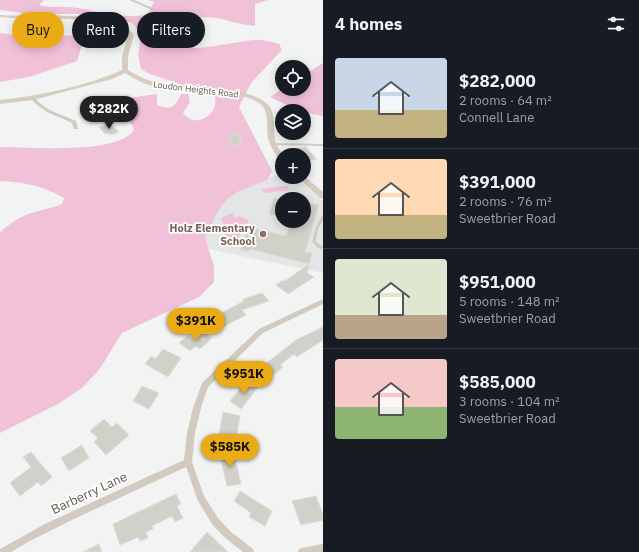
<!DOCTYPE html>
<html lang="en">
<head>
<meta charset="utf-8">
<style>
	body { margin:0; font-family:"IBM Plex Sans",sans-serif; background:#20242c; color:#f1f3f6; height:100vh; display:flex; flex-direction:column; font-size:15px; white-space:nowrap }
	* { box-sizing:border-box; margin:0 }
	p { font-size:13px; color:#9ea1a6 }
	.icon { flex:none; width:22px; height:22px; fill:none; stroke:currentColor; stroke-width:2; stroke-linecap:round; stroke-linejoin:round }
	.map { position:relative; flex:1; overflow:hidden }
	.details { display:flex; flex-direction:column; background:#171b24; width:316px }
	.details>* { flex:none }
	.banner { position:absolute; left:12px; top:12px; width:251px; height:36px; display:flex; gap:8px }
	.controls { position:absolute; left:275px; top:60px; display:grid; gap:8px }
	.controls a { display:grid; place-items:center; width:36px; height:36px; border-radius:50%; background:#171b24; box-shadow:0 2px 10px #0003; font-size:20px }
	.price { position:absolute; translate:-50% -34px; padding:0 9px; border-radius:14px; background:#eaab16; color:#111; font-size:13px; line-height:26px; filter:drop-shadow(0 1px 2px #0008) }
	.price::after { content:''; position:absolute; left:50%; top:24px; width:12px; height:9px; margin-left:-6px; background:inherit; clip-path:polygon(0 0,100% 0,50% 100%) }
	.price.current { background:#222; color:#fff }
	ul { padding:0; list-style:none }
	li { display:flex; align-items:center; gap:12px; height:100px; padding:0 12px }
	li+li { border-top:1px solid #363941 }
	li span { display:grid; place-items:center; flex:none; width:112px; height:80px; border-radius:4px; color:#555 }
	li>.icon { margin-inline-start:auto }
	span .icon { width:48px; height:48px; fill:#fffc; stroke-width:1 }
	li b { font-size:17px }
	h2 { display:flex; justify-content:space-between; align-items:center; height:48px; padding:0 12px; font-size:17px }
	.pill { padding:0 14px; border-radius:18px; background:#171b24; box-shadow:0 2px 10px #0003; font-size:14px; line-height:36px }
	.pill.current { background:#eaab16; color:#111 }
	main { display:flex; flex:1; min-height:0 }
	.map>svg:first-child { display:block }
</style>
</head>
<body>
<main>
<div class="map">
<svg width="323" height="552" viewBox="0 0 323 552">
	<rect width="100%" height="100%" fill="#f2f4f4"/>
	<!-- education -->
	<path fill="#e4e5e5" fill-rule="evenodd" d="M 282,175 L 282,177 L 295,177 L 323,201 L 323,273 L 199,247 L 221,186 ZM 282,199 L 304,199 L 304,221 L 282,221 Z"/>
	<!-- green -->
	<path fill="#f1c1d8" d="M 5,0 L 44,0 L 39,5 C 49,8 59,6 70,7 C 95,10 121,19 147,15 L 154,2 L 148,0 L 268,0 L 255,4 L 255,26 C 243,25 233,22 222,19 C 199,14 178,21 157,27 C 164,33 173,42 181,46 C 197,52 236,41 255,40 C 263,39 271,42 279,44 L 282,50 L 251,83 L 239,107 L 272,171 L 267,180 L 237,192 L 226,200 L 218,211 L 205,238 L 214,266 L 214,282 L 199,297 L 122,333 L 99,370 L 82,388 L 58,404 L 0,433 L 0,232 C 8,225 16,219 26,215 C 38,210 50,209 62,204 L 64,198 C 43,186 25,182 0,181 L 0,147 C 28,147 118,155 134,130 C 131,116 110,109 99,104 L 115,100 L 157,94 L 157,105 C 171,111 175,107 181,94 L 188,94 L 190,102 L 183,113 C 185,115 188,118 190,119 C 200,124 213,115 215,105 C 216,102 215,99 215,96 L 150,74 L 141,69 L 138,54 L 142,34 L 132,23 L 119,18 L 100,14 L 30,14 L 0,10 L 0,3 Z
		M 0,33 C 27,38 54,33 81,37 L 83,42 L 77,61 L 29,77 L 0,82 Z
		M 323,63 L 323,116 L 299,111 L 270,97 L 282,89 L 304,89 L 304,75 Z
		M 281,186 L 287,186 L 290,190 L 265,193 L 261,189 Z
		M 232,213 L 235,218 L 238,216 L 249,220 L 239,237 C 232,241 227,239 223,232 L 223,222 L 221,218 Z"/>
	<!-- building -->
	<path fill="#d1d0c9" stroke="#dddcd6" d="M 103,38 L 113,39 L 110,46 L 100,46 Z
		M 110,124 L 113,127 L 114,127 L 119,132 L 110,135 L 108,133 L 105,134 L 99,127 Z
		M 230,134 L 239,134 L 241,145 L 231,145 Z
		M 306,147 L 316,159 L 304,161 L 304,155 L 301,155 L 296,148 Z
		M 274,198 L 282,200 L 282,206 L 278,216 L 269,214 Z
		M 304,202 L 319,205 L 305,252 L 312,253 L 307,273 L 314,277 L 288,294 L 276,285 L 283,280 L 285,281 L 309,264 L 250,249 L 249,252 L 240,250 L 249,227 L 286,236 L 291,221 L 304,221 Z
		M 262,293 L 269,301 L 242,310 L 246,315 L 223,327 L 214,317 L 244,301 L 243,299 Z
		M 323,327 L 323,340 L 297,357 L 294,354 L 280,365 L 283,367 L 264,382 L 254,373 L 296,340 Z
		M 204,332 L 212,338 L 200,349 L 196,346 L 190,351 L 179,343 L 188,335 L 195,340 Z
		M 163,349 L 181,358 L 168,377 L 145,364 L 151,356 L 156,359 Z
		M 246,381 L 258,387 L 241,409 L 230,401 Z
		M 142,386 L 159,393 L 149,409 L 133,401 Z
		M 223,412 L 240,416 L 235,445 L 218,441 Z
		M 104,419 L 112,427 L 117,423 L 129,435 L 106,455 L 94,442 L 98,438 L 90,431 Z
		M 82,445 L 89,458 L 69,471 L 61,458 Z
		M 233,450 L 241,484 L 227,486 L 219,452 Z
		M 31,452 L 52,477 L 41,486 L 38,482 L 20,496 L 10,483 L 31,467 L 23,457 Z
		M 240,491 L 272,511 L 265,526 L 249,517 L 251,513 L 234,501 Z
		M 176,494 L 181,504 L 177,506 L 183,518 L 175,522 L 172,516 L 152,526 L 153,529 L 146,532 L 148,538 L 140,541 L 138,537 L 120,545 L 113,524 Z
		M 316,496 L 323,515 L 323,520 L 301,525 L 292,501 Z
		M 207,532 L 228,552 L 190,552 Z
		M 99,544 L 102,552 L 83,552 Z"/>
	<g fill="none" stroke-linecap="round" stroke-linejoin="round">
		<!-- lane -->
		<path stroke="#d1cabf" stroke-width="3" d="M 323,217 L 317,228 L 314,241 L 318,246 L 323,248"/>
		<!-- street -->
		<path fill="#d1cabf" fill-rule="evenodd" d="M 129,0 L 134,0 L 155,9 L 152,10 Z
			M 32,97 L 34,97 C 45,111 61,114 76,121 L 78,128 L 78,129 L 74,129 L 72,123 C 56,115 42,113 31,98 Z
			M 270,143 L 323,144 L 323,146 L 272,145 L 270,144 Z
			M 323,299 L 323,304 L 263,333 L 208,387 L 201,408 L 195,433 L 192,462 L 204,496 L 218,518 L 230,531 L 253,549 L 254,552 L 243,552 L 224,537 L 212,524 L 198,501 L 186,467 L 74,519 L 28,542 L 11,552 L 0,552 L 0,549 L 45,524 L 184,460 L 187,433 L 193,408 L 202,383 L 259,329 Z
			M 323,544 L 323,552 L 298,552 L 299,549 L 302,548 Z"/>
		<!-- secondary -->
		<path fill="#d5cebf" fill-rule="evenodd" d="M 0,0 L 5,0 L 0,3 Z
			M 0,15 C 31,17 100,11 125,26 C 128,28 131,32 134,35 L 128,57 L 128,70 C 138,76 150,82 162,84 C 187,88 253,85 269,106 C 276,115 273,128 275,139 C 276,145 280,150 283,155 L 282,155 L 282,160 L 279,160 C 275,153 270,146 268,138 C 266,129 269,117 264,108 C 252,89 184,91 161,88 C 148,86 136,80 125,73 L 112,79 L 33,100 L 0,104 L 0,100 C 38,96 87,86 122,70 L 122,57 L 128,35 C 126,33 124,30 122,29 C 102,16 37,19 13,18 L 0,17 Z
			M 304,176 L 323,192 L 323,198 L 320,198 L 297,177 L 304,177 Z"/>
	</g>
	<!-- markers -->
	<circle fill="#8d6e63" stroke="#fff" stroke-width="1.5" cx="263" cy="234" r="4"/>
	<g text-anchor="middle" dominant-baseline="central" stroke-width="3.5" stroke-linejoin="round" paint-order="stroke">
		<!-- far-street labels -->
		<g font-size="9" fill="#605749" stroke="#fff">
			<text transform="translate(196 89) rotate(7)">Loudon Heights Road</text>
		</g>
		<!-- education labels -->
		<g font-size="11" font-weight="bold" fill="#785e54" stroke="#fff" text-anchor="end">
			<text x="255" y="228">Holz Elementary<tspan x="255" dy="13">School</tspan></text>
		</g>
		<!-- near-street labels -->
		<g font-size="13" fill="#605749" stroke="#fff">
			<text transform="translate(89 493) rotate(-25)">Barberry Lane</text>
		</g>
	</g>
</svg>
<div class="controls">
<a><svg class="icon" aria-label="locate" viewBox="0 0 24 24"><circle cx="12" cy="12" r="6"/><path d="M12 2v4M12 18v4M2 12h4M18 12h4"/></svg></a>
<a><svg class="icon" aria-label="layers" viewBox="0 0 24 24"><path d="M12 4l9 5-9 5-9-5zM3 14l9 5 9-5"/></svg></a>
<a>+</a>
<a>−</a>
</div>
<b class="price current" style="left:109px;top:130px">$282K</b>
<b class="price" style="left:196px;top:342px">$391K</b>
<b class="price" style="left:244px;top:395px">$951K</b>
<b class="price" style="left:230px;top:468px">$585K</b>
<div class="banner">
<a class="pill current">Buy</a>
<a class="pill">Rent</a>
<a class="pill">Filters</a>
</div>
</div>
<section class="details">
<h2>4 homes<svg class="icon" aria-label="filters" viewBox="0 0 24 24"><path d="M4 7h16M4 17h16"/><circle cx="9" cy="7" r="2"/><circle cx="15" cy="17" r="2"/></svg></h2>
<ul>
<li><span style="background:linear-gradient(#c9d6e8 65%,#c2b280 0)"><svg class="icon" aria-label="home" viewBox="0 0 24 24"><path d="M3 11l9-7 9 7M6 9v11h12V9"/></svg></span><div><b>$282,000</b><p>2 rooms · 64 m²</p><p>Connell Lane</p></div></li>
<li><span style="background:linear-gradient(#ffd9b3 70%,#c2b280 0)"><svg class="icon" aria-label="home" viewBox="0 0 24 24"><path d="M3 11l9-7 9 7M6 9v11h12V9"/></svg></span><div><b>$391,000</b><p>2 rooms · 76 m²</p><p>Sweetbrier Road</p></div></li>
<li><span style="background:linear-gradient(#dfe7d0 70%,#b9a48a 0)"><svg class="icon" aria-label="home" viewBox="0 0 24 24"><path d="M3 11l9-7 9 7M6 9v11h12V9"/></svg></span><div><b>$951,000</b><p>5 rooms · 148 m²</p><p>Sweetbrier Road</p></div></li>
<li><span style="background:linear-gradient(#f6c9c9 60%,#8fb573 0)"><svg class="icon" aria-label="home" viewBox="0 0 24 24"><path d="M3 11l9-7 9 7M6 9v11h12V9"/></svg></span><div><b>$585,000</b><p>3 rooms · 104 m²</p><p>Sweetbrier Road</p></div></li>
</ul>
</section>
</main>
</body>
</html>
